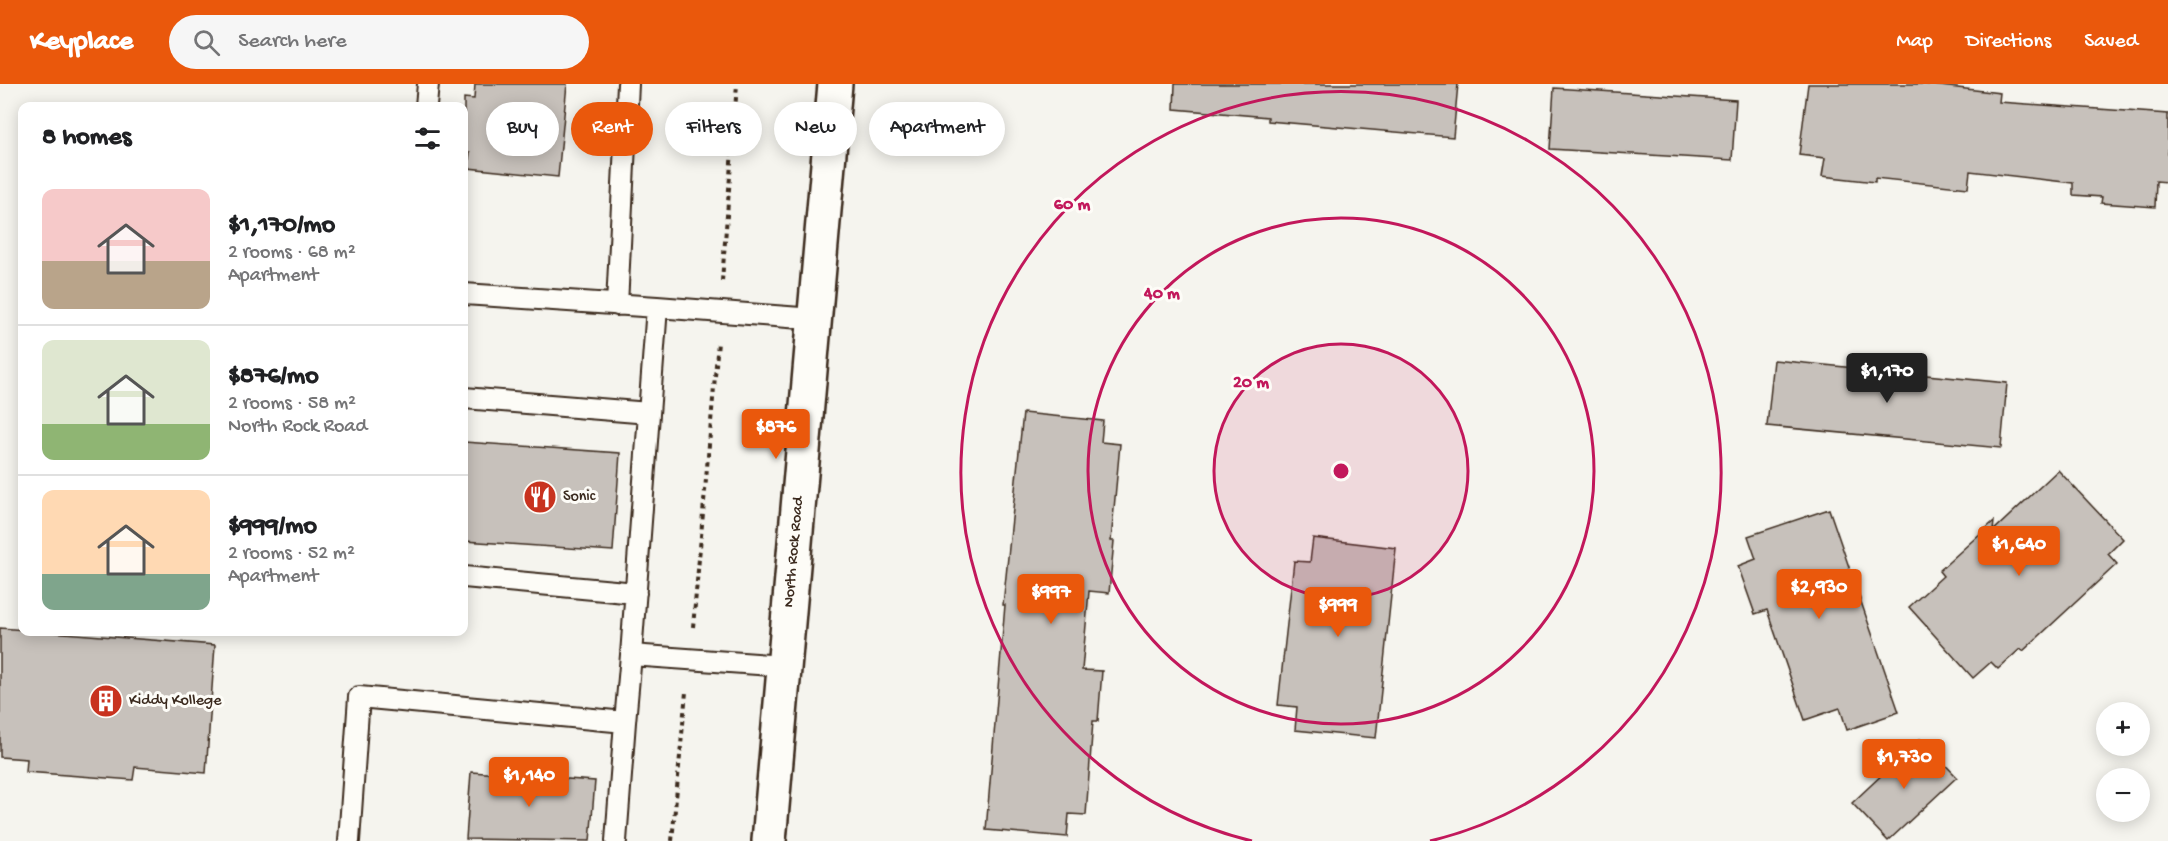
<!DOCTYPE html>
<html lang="en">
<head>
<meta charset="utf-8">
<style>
	body { margin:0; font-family:"Gochi Hand",sans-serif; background:#f6f6f6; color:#202124; height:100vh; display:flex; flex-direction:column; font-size:22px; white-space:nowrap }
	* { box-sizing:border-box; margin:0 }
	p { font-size:20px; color:#757577 }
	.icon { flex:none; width:33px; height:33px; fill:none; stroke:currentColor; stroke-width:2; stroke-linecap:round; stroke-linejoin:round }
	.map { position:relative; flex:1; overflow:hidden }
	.drawer { position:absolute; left:18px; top:18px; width:450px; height:534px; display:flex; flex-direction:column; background:#fff; border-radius:12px; box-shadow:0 3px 15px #0003 }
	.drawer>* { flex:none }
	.banner { position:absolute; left:486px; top:18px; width:570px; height:54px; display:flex; gap:12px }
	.buttons { position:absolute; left:2096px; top:618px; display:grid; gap:12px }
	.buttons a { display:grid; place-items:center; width:54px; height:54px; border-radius:50%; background:#fff; box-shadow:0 3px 15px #0003; font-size:30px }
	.price { position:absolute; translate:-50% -51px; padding:0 14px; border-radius:6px; background:#ea580c; color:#fff; font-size:20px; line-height:39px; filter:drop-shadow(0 2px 3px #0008) }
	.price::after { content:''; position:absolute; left:50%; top:36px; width:18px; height:14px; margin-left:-9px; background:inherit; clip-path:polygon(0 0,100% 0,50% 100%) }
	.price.current { background:#222; color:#fff }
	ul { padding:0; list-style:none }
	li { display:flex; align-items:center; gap:18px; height:150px; padding:0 24px }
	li+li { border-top:2px solid #e0e0e0 }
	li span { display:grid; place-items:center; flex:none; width:168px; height:120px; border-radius:12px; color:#555 }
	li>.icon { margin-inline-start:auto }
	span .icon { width:72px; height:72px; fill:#fffc; stroke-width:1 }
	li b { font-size:26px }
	h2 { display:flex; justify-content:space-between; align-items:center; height:72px; padding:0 24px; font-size:26px }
	.pill { padding:0 21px; border-radius:27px; background:#fff; box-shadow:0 3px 15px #0003; font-size:21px; line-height:54px }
	.pill.current { background:#ea580c; color:#fff }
	header { display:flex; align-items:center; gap:36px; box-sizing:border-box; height:84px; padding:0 30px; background:#ea580c; color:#fff }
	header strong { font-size:28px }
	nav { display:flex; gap:33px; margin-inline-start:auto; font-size:21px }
	.search { width:420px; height:54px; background:#f6f6f6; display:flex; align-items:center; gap:15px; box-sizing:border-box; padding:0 21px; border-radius:33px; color:#757577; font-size:22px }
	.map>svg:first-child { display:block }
</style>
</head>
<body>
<header>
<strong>Keyplace</strong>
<div class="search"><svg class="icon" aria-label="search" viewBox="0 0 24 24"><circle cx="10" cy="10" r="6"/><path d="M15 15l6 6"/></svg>Search here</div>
<nav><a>Map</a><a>Directions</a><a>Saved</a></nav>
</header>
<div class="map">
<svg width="2168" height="757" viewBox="0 0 2168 757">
	<rect width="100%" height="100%" fill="#f5f4ee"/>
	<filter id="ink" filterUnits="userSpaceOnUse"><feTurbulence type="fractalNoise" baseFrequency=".0167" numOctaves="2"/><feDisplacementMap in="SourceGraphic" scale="12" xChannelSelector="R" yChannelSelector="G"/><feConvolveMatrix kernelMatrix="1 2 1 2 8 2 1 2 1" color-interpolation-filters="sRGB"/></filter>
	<g filter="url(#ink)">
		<!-- building -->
		<path fill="#c7c1bb" stroke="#3b2a1e" stroke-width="1.5" d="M 475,0 L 567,0 L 558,93 L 468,84 L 470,68 L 464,67 L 464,14 L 474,15 Z
			M 1175,0 L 1458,0 L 1453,53 L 1268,37 L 1268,33 L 1174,25 Z
			M 1808,0 L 1923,0 L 2000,9 L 1999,18 L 2168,30 L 2168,98 L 2156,97 L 2155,123 L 2101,119 L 2102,113 L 2073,111 L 2073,99 L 1970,87 L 1968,104 L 1875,94 L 1875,98 L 1822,92 L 1825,74 L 1799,71 Z
			M 1554,4 L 1736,16 L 1732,76 L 1550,65 Z
			M 1774,276 L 2007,299 L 2001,364 L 1767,342 Z
			M 1023,329 L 1103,337 L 1101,358 L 1120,360 L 1111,457 L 1114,457 L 1109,509 L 1089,507 L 1082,586 L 1102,587 L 1098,637 L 1093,637 L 1086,731 L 1069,730 L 1067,753 L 986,746 L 1005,521 L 1003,521 Z
			M 464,358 L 620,369 L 613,467 L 464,457 Z
			M 2058,386 L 2123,455 L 2108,470 L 2117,480 L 2023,567 L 2020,565 L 1998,585 L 1991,578 L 1973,594 L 1909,523 L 1943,492 L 1939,487 L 1994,437 L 1993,447 Z
			M 1829,425 L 1899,628 L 1847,646 L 1840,624 L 1805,636 L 1767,526 L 1755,530 L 1738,482 L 1756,475 L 1748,452 Z
			M 1313,454 L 1396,464 L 1376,654 L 1295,646 L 1297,623 L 1278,621 L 1294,477 L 1310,478 Z
			M 0,544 L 215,561 L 206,689 L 135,683 L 133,696 L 26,688 L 27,675 L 0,673 Z
			M 1920,655 L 1957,693 L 1888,757 L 1852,719 Z
			M 471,688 L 595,697 L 590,757 L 466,755 Z"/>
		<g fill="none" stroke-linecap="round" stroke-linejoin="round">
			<!-- lane casing -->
			<g stroke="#3b2a1e" stroke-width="24">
				<path id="lane" d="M 426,22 L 428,0
					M 464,210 L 657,223
					M 617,221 L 628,0
					M 464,314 L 649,329
					M 464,493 L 636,509
					M 631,571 L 657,223 L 814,235
					M 349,757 L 359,613 L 625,638 L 631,571 L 784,582
					M 616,757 L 625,638"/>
			</g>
			<!-- secondary casing -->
			<g stroke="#3b2a1e" stroke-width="38">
				<g id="secondary">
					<path id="s1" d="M 769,757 L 835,0"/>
				</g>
			</g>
			<!-- path -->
			<path stroke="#3b2a1e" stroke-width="4" stroke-dasharray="4.5 4.5" stroke-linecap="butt" d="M 722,197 L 737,0
				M 693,543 L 718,258
				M 672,757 L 686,608"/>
			<!-- lane -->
			<use href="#lane" stroke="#fdfcf7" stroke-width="20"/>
			<!-- secondary -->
			<use href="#secondary" stroke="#fdfcf7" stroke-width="33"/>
		</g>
	</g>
	<!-- distance rings -->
	<circle cx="1341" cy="387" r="127" fill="#c2185b" fill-opacity=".12"/>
	<g fill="none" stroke="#c2185b" stroke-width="3">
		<circle cx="1341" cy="387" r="127"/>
		<circle cx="1341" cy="387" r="253"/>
		<path d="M1252 757A380 380 0 1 1 1430 757"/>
	</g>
	<!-- icons -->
	<defs>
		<g id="restaurant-disc" transform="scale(1.725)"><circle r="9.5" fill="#c8321e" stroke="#fdfcf7"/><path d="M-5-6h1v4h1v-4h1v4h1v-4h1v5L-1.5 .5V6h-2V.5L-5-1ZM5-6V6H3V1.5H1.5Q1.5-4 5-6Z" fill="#fff"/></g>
		<g id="building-disc" transform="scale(1.725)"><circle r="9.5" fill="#c8321e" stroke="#fdfcf7"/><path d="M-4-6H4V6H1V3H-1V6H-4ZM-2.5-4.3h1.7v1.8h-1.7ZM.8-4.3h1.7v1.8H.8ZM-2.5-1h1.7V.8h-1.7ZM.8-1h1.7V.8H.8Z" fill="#fff"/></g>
	</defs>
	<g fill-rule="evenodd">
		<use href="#restaurant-disc" x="540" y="413"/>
		<use href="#building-disc" x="106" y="617"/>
	</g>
	<g text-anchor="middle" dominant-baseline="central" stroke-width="6" stroke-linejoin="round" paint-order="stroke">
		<!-- poi labels -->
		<g font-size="16" fill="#3b2a1e" stroke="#fdfcf7" text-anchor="start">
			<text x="563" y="413">Sonic</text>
			<text x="129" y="617">Kiddy Kollege</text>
		</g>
		<!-- street labels -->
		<g font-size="16" fill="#3b2a1e" stroke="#fdfcf7">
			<text stroke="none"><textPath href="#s1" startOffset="290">North Rock Road</textPath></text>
		</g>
	</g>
	<circle cx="1341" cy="387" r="9" fill="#c2185b" stroke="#fdfcf7" stroke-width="3"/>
	<g font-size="18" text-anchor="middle" font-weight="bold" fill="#c2185b" stroke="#fdfcf7" stroke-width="6" stroke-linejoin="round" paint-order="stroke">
		<text x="1072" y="125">60 m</text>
		<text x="1162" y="214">40 m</text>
		<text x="1251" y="303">20 m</text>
	</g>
</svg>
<div class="buttons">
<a>+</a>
<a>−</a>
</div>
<b class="price current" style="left:1887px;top:320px">$1,170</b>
<b class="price" style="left:776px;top:376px">$876</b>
<b class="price" style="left:2019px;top:493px">$1,640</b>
<b class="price" style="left:1819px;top:536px">$2,930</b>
<b class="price" style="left:1051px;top:541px">$997</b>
<b class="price" style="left:1338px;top:554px">$999</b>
<b class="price" style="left:1904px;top:706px">$1,730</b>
<b class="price" style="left:529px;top:724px">$1,140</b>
<div class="banner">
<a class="pill">Buy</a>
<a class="pill current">Rent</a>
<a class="pill">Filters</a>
<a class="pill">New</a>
<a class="pill">Apartment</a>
</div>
<section class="drawer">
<h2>8 homes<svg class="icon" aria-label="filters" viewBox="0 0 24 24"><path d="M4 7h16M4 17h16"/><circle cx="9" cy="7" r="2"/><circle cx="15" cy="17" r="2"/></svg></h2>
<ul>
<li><span style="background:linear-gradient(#f6c9c9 60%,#b9a48a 0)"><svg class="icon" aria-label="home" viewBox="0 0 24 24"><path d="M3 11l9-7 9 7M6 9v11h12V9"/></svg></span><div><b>$1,170/mo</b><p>2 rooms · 68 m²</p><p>Apartment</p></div></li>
<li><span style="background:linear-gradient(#dfe7d0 70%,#8fb573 0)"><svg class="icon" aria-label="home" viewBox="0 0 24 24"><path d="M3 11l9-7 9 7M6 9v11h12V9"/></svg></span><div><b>$876/mo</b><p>2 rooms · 58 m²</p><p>North Rock Road</p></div></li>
<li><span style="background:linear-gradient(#ffd9b3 70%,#7fa58c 0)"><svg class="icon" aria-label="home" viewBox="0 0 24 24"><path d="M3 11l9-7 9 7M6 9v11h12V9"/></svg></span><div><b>$999/mo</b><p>2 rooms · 52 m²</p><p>Apartment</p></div></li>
</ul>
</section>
</div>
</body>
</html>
